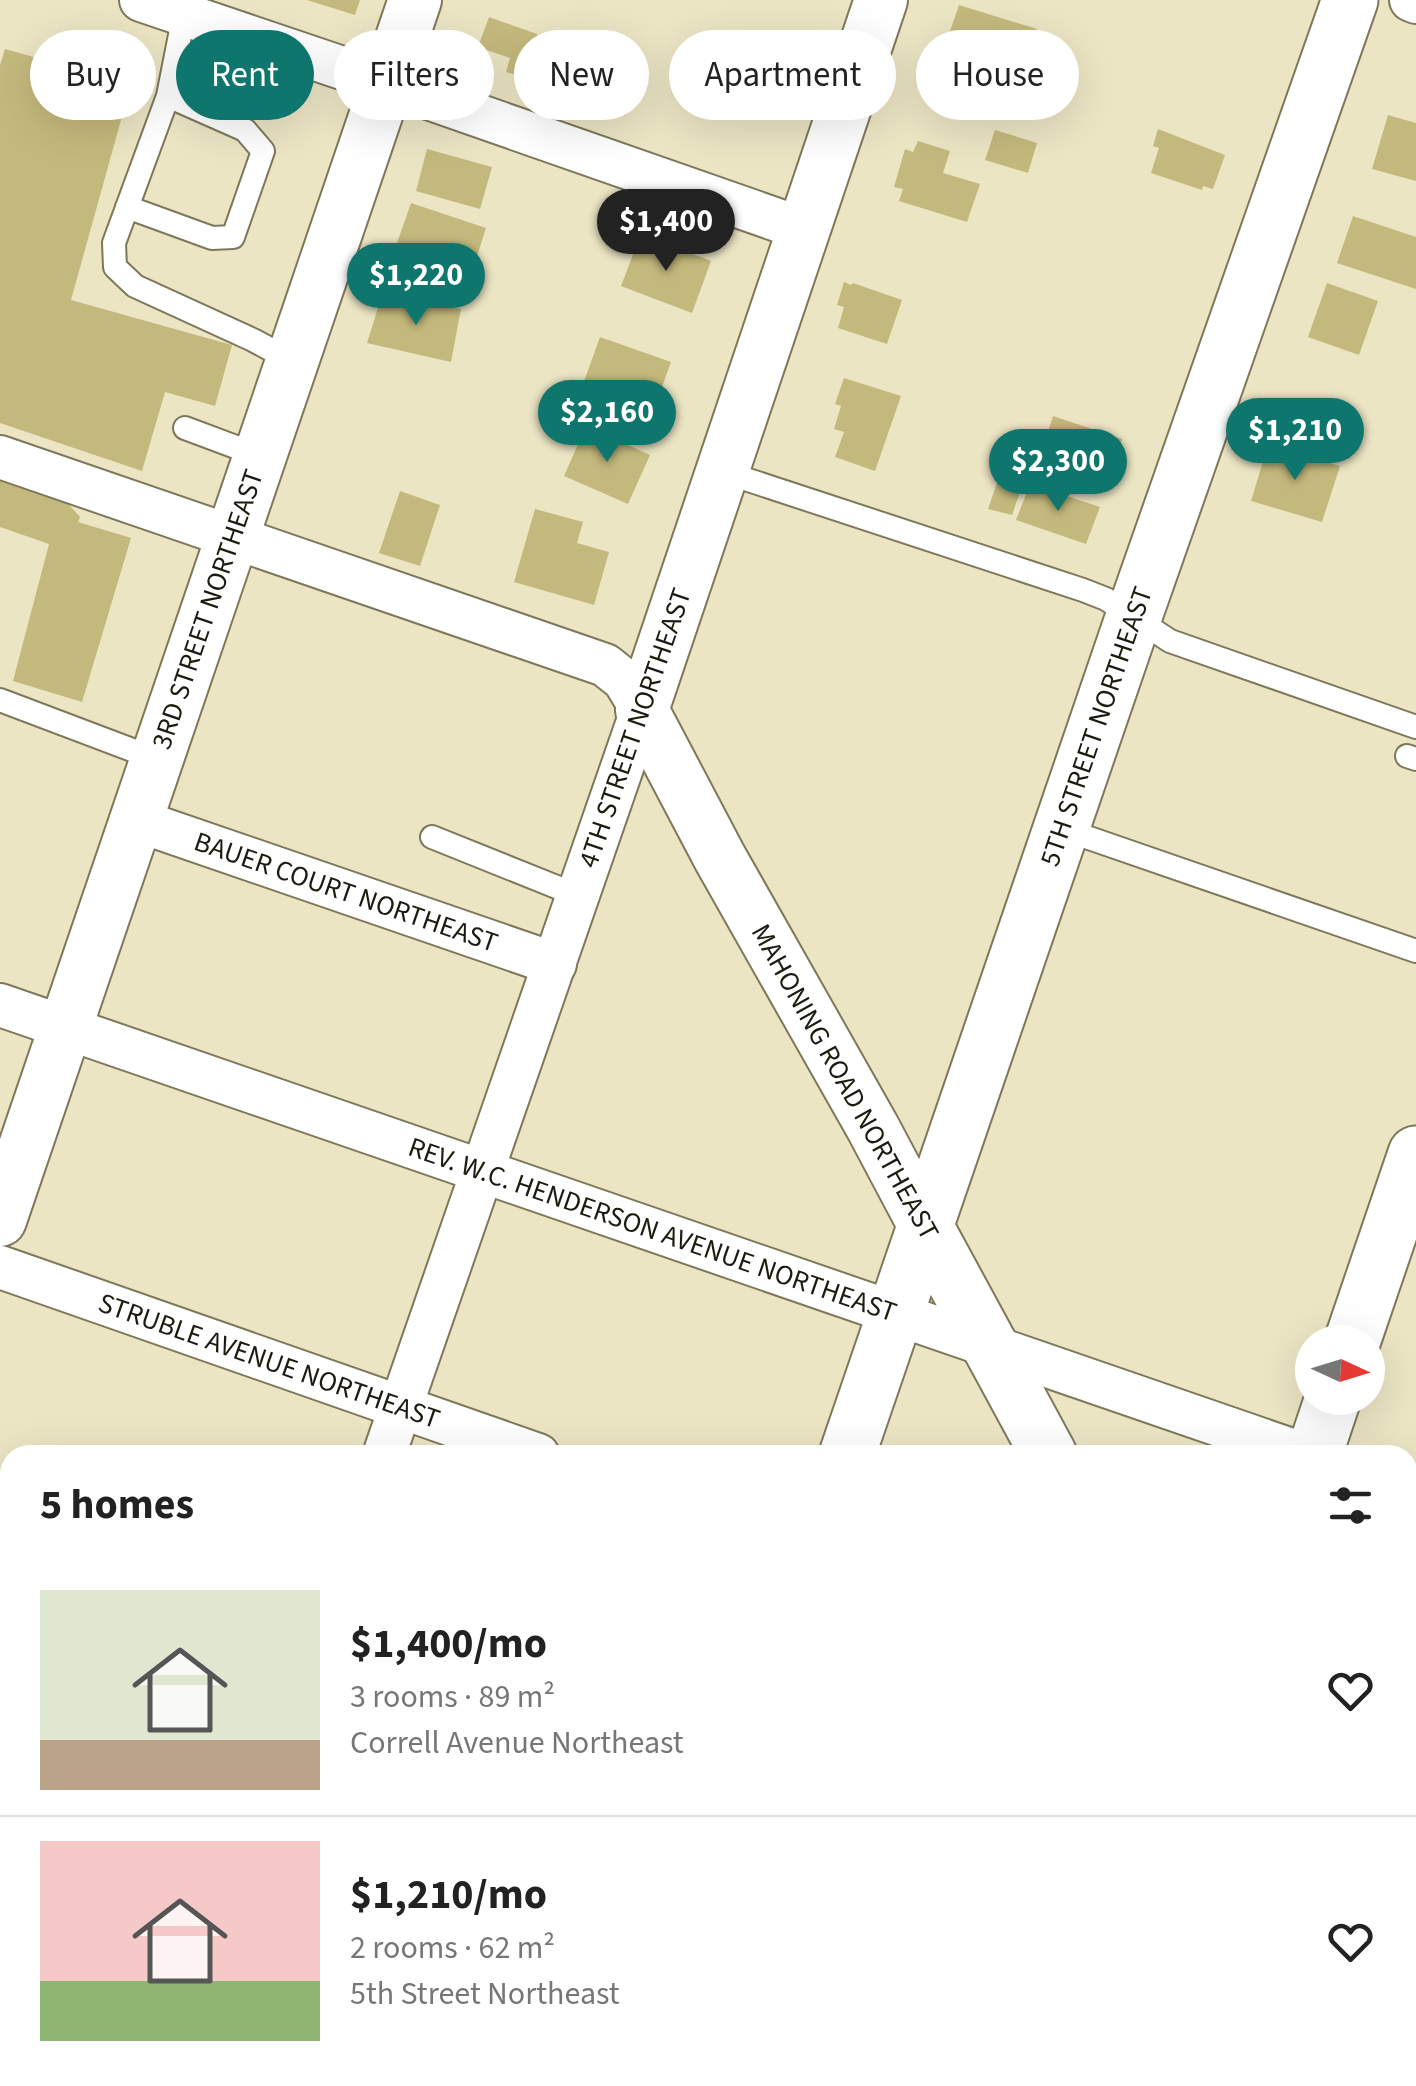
<!DOCTYPE html>
<html lang="en">
<head>
<meta charset="utf-8">
<style>
	body { margin:0; font-family:"Source Sans 3",sans-serif; background:#f2f2f2; color:#222; height:100vh; display:flex; flex-direction:column; font-size:38px; white-space:nowrap }
	* { box-sizing:border-box; margin:0 }
	p { font-size:32px; color:#767676 }
	.icon { flex:none; width:55px; height:55px; fill:none; stroke:currentColor; stroke-width:2; stroke-linecap:round; stroke-linejoin:round }
	.map { position:relative; flex:1; overflow:hidden }
	.sheet { position:absolute; left:0px; top:1445px; width:1418px; height:642px; display:flex; flex-direction:column; background:#fff; border-radius:30px 30px 0 0; box-shadow:0 10px 40px #0002 }
	.sheet>* { flex:none }
	.hud { position:absolute; left:30px; top:30px; width:1358px; height:90px; display:flex; gap:20px }
	.needle { width:65px; rotate:94deg }
	.tools { position:absolute; left:1295px; top:1325px; display:grid; gap:20px }
	.tools a { display:grid; place-items:center; width:90px; height:90px; border-radius:50%; background:#fff; box-shadow:0 10px 40px #0002; font-size:50px }
	.price { position:absolute; translate:-50% -85px; padding:0 22px; border-radius:35px; background:#0f766e; color:#fff; font-size:32px; line-height:65px; filter:drop-shadow(0 2px 5px #0008) }
	.price::after { content:''; position:absolute; left:50%; top:60px; width:30px; height:22px; margin-left:-15px; background:inherit; clip-path:polygon(0 0,100% 0,50% 100%) }
	.price.active { background:#222; color:#fff }
	ul { padding:0; list-style:none }
	li { display:flex; align-items:center; gap:30px; height:250px; padding:0 40px }
	li+li { border-top:2px solid #e0e0e0 }
	li span { display:grid; place-items:center; flex:none; width:280px; height:200px; border-radius:0px; color:#555 }
	li>.icon { margin-inline-start:auto }
	span .icon { width:120px; height:120px; fill:#fffc; stroke-width:1 }
	li b { font-size:42px }
	h2 { display:flex; justify-content:space-between; align-items:center; height:120px; padding:0 40px; font-size:42px }
	.pill { padding:0 35px; border-radius:45px; background:#fff; box-shadow:0 10px 40px #0002; font-size:35px; line-height:90px }
	.pill.active { background:#0f766e; color:#fff }
	.map>svg:first-child { display:block }
</style>
</head>
<body>
<div class="map">
<svg width="1416" height="2086" viewBox="0 0 1416 2086">
	<rect width="100%" height="100%" fill="#ebe5c4"/>
	<!-- building -->
	<path fill="#c4b97c" d="M 307,0 L 360,0 L 355,15 Z
		M 959,5 L 1037,29 L 1020,83 L 955,63 L 955,59 L 946,56 L 951,37 L 948,37 Z
		M 489,17 L 537,34 L 537,38 L 562,44 L 565,40 L 642,66 L 625,116 L 547,94 L 549,85 L 506,72 L 510,58 L 478,47 Z
		M 5,49 L 131,84 L 71,300 L 232,345 L 215,406 L 165,392 L 142,471 L 0,423 L 0,65 Z
		M 1388,115 L 1416,123 L 1416,181 L 1372,169 Z
		M 1158,129 L 1225,155 L 1213,189 L 1203,186 L 1202,190 L 1151,173 L 1159,148 L 1153,146 Z
		M 995,130 L 1037,143 L 1028,173 L 985,160 Z
		M 918,141 L 950,151 L 943,173 L 980,184 L 967,222 L 899,201 L 903,189 L 894,187 L 905,149 L 913,152 Z
		M 427,149 L 492,167 L 480,209 L 416,191 Z
		M 411,203 L 486,228 L 473,269 L 397,243 Z
		M 1353,216 L 1416,237 L 1416,289 L 1337,263 Z
		M 641,234 L 711,261 L 692,313 L 621,286 Z
		M 844,282 L 851,285 L 853,283 L 902,300 L 887,344 L 838,328 L 844,307 L 837,305 Z
		M 1327,283 L 1378,301 L 1359,355 L 1308,337 Z
		M 382,295 L 461,309 L 451,362 L 367,343 Z
		M 600,337 L 671,362 L 652,415 L 581,390 Z
		M 844,378 L 901,396 L 875,471 L 835,457 L 844,432 L 834,429 L 841,406 L 835,404 Z
		M 1053,416 L 1122,439 L 1111,473 L 1094,469 L 1088,484 L 1045,470 L 1051,453 L 1042,450 Z
		M 586,426 L 650,455 L 628,504 L 564,476 Z
		M 1268,445 L 1340,466 L 1322,522 L 1251,501 Z
		M 1000,474 L 1024,481 L 1012,515 L 988,509 Z
		M 0,477 L 62,497 L 80,517 L 78,522 L 131,538 L 82,702 L 13,681 L 49,544 L 0,527 Z
		M 1030,484 L 1100,507 L 1086,544 L 1016,520 Z
		M 400,491 L 440,505 L 420,566 L 379,553 Z
		M 535,509 L 583,522 L 577,543 L 609,552 L 594,605 L 514,582 Z"/>
	<g fill="none" stroke-linecap="round" stroke-linejoin="round">
		<!-- service casing -->
		<g stroke="#7e785b" stroke-width="26">
			<path id="service" d="M 184,15 L 168,96 L 114,243 L 115,267 L 135,286 L 253,340 L 292,361
				M 127,207 L 212,238 L 233,237 L 263,151 L 245,130 L 168,96
				M 185,428 L 260,456
				M 721,471 L 1083,590 L 1106,599 L 1170,641 L 1416,727
				M 0,700 L 156,759
				M 1407,756 L 1416,759
				M 1063,829 L 1416,951
				M 432,837 L 579,896
				M 1408,1764 L 1416,1767
				M 1408,2005 L 1416,2008"/>
		</g>
		<!-- minor casing -->
		<g stroke="#7e785b" stroke-width="46">
			<g id="minor">
				<path d="M 141,0 L 351,71 L 803,229"/>
				<path d="M 1411,0 L 1416,2"/>
				<path d="M 0,457 L 605,665 L 624,680 L 642,710 L 384,1455"/>
				<path id="s1" d="M 136,820 L 555,964"/>
				<path id="s2" d="M 0,1005 L 1306,1455"/>
				<path id="s3" d="M 0,1267 L 538,1455"/>
				<path d="M 1408,1489 L 1416,1492"/>
				<path d="M 0,1510 L 10,1513"/>
				<path d="M 537,2078 L 562,2086"/>
				<path d="M 169,2086 L 172,2078"/>
			</g>
		</g>
		<!-- tertiary casing -->
		<g stroke="#7e785b" stroke-width="56">
			<g id="tertiary">
				<path d="M 881,0 L 642,710 L 720,858 L 873,1128 L 926,1228"/>
				<path id="s4" d="M 0,1220 L 415,0"/>
			</g>
		</g>
		<!-- secondary casing -->
		<g stroke="#7e785b" stroke-width="59">
			<g id="secondary">
				<path d="M 926,1228 L 1049,1455"/>
				<path d="M 1352,1342 L 1416,1154"/>
				<path id="s5" d="M 847,1455 L 1134,616 L 1350,0"/>
				<path d="M 1314,1455 L 1333,1398"/>
				<path d="M 1390,2078 L 1394,2086"/>
				<path d="M 640,2086 L 642,2078"/>
				<path d="M 1104,2086 L 1107,2078"/>
			</g>
		</g>
		<!-- service -->
		<use href="#service" stroke="#fff" stroke-width="22"/>
		<!-- minor -->
		<use href="#minor" stroke="#fff" stroke-width="42"/>
		<!-- tertiary -->
		<use href="#tertiary" stroke="#fff" stroke-width="52"/>
		<!-- secondary -->
		<use href="#secondary" stroke="#fff" stroke-width="55"/>
	</g>
	<g text-anchor="middle" dominant-baseline="central" stroke-width="10" stroke-linejoin="round" paint-order="stroke">
		<!-- street labels -->
		<g font-size="28" fill="#1d1b0f" stroke="#fff">
			<text stroke="none"><textPath href="#s4" startOffset="645">3RD STREET NORTHEAST</textPath></text>
			<text stroke="none"><textPath href="#s5" startOffset="770">5TH STREET NORTHEAST</textPath></text>
			<text transform="translate(635 728) rotate(-71)">4TH STREET NORTHEAST</text>
			<text stroke="none"><textPath href="#s1" startOffset="222">BAUER COURT NORTHEAST</textPath></text>
			<text transform="translate(845 1082) rotate(61)">MAHONING ROAD NORTHEAST</text>
			<text stroke="none"><textPath href="#s2" startOffset="690">REV. W.C. HENDERSON AVENUE NORTHEAST</textPath></text>
			<text stroke="none"><textPath href="#s3" startOffset="285">STRUBLE AVENUE NORTHEAST</textPath></text>
		</g>
	</g>
</svg>
<div class="tools">
<a><svg class="needle" viewBox="-14 -14 28 28"><path d="M0-13l5 13h-10z" fill="#e53935"/><path d="M0 13l5-13h-10z" fill="#767676"/></svg></a>
</div>
<b class="price active" style="left:666px;top:274px">$1,400</b>
<b class="price" style="left:416px;top:328px">$1,220</b>
<b class="price" style="left:607px;top:465px">$2,160</b>
<b class="price" style="left:1295px;top:483px">$1,210</b>
<b class="price" style="left:1058px;top:514px">$2,300</b>
<div class="hud">
<a class="pill">Buy</a>
<a class="pill active">Rent</a>
<a class="pill">Filters</a>
<a class="pill">New</a>
<a class="pill">Apartment</a>
<a class="pill">House</a>
</div>
<section class="sheet">
<h2>5 homes<svg class="icon" aria-label="filters" viewBox="0 0 24 24"><path d="M4 7h16M4 17h16"/><circle cx="9" cy="7" r="2"/><circle cx="15" cy="17" r="2"/></svg></h2>
<ul>
<li><span style="background:linear-gradient(#dfe7d0 75%,#b9a48a 0)"><svg class="icon" aria-label="home" viewBox="0 0 24 24"><path d="M3 11l9-7 9 7M6 9v11h12V9"/></svg></span><div><b>$1,400/mo</b><p>3 rooms · 89 m²</p><p>Correll Avenue Northeast</p></div><svg class="icon" aria-label="heart" viewBox="0 0 24 24"><path d="M12 20l-8-8c-3-5 5-10 8-4 3-6 11-1 8 4z"/></svg></li>
<li><span style="background:linear-gradient(#f6c9c9 70%,#8fb573 0)"><svg class="icon" aria-label="home" viewBox="0 0 24 24"><path d="M3 11l9-7 9 7M6 9v11h12V9"/></svg></span><div><b>$1,210/mo</b><p>2 rooms · 62 m²</p><p>5th Street Northeast</p></div><svg class="icon" aria-label="heart" viewBox="0 0 24 24"><path d="M12 20l-8-8c-3-5 5-10 8-4 3-6 11-1 8 4z"/></svg></li>
</ul>
</section>
</div>
</body>
</html>
